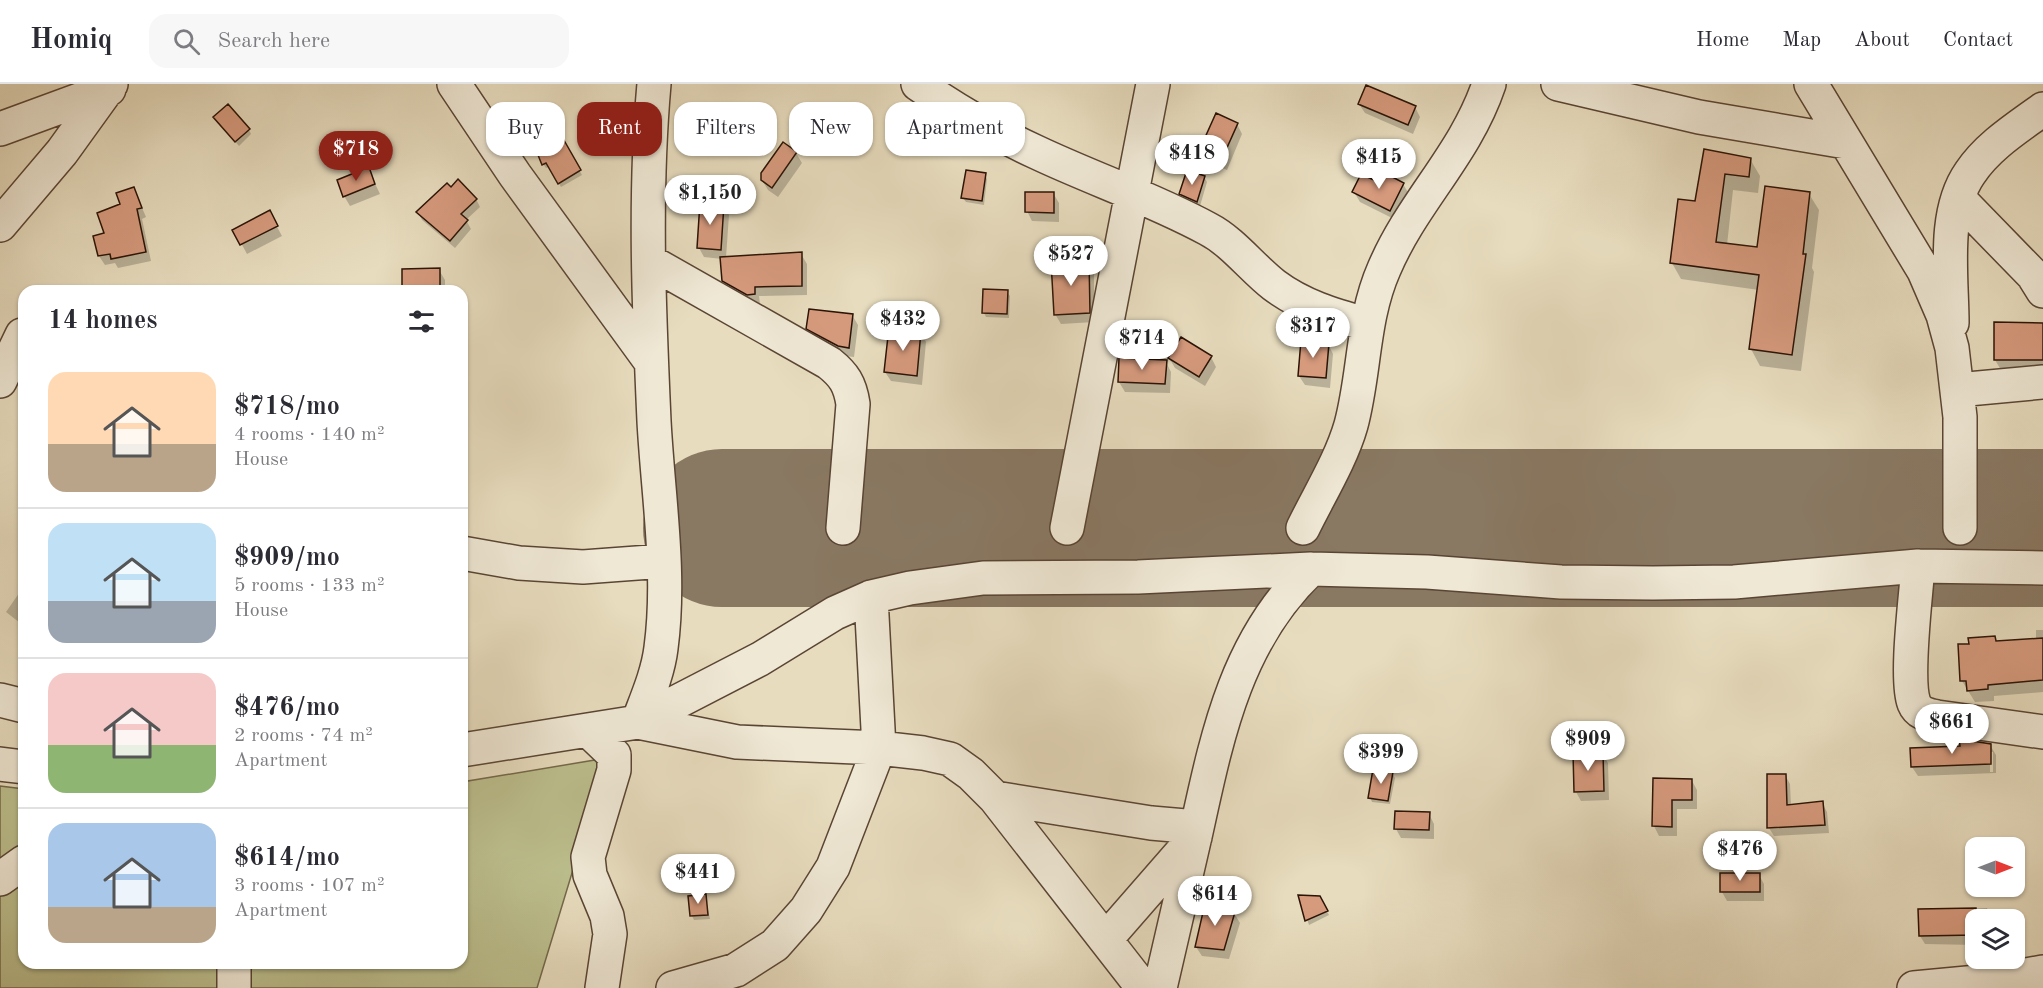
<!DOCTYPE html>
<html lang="en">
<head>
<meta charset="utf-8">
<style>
	body { margin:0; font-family:"Old Standard TT",serif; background:#f7f7f7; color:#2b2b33; height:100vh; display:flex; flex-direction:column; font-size:22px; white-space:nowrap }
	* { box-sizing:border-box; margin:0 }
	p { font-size:20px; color:#7c7c81 }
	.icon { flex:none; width:33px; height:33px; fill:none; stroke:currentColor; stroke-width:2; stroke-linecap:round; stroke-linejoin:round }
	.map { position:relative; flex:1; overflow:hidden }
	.details { position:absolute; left:18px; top:201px; width:450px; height:684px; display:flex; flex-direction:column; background:#fff; border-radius:18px; box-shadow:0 2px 4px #0004 }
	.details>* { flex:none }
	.hud { position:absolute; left:486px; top:18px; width:570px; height:54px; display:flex; gap:12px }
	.needle { width:39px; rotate:90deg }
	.fabs { position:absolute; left:1965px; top:753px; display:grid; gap:12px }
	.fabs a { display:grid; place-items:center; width:60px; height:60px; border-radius:12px; background:#fff; box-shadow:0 2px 4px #0004; font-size:30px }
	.price { position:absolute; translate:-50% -51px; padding:0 14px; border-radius:21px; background:#fff; color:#222; font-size:20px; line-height:39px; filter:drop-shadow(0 2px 3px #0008) }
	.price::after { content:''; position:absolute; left:50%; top:36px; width:18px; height:14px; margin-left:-9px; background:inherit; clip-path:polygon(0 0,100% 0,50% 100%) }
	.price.on { background:#8f2418; color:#fff }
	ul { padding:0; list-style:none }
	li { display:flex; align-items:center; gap:18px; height:150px; padding:0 30px }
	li+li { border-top:2px solid #e1e1e2 }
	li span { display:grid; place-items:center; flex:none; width:168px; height:120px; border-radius:18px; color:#555 }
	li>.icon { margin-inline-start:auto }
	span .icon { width:72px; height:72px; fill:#fffc; stroke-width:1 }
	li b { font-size:26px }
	h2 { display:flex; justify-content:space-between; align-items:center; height:72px; padding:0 30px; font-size:26px }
	.tag { padding:0 21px; border-radius:18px; background:#fff; box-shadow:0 2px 4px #0004; font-size:21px; line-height:54px }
	.tag.on { background:#8f2418; color:#fff }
	header { display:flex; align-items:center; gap:36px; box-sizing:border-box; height:84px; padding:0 30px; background:#fff; border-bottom:2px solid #e1e1e2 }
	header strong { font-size:28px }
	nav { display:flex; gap:33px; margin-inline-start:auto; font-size:21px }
	.search { width:420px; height:54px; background:#f7f7f7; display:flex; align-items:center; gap:15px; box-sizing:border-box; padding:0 21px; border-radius:18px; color:#7c7c81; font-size:22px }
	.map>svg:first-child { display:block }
</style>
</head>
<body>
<header>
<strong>Homiq</strong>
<div class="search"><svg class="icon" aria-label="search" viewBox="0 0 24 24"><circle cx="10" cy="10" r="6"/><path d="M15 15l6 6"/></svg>Search here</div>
<nav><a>Home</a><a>Map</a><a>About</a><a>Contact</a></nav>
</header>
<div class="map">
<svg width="2043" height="904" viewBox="0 0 2043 904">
	<rect width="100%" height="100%" fill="#e7dcbe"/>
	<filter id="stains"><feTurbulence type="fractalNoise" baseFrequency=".00333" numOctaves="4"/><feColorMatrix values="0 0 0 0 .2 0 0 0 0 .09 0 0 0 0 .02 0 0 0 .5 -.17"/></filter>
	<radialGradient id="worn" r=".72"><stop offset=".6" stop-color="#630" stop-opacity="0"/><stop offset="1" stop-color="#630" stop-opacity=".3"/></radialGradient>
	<!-- green -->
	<path fill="#bcbe8d" stroke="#74684a" stroke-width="1.5" d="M 607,674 L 537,904 L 0,904 L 0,702 L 24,705 L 24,879 L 462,879 L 462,698 Z"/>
	<!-- shadow -->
	<path fill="#0003" fill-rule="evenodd" d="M 1359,20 L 1415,23 L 1420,33 L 1413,50 L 1365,29 Z
		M 217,37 L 249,46 L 251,50 L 239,62 Z
		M 1237,40 L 1242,50 L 1227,86 L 1206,77 L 1201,67 Z
		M 560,53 L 582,91 L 561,103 L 549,83 L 546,84 L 543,80 Z
		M 783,60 L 796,69 L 802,79 L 778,113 L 768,106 L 762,96 Z
		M 1705,67 L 1750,75 L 1760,92 L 1758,109 L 1733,106 L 1727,161 L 1758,165 L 1809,110 L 1819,126 L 1812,184 L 1814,188 L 1801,287 L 1760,282 L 1751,265 L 1759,206 L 1681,195 L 1672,179 L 1696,119 Z
		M 368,85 L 380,110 L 350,122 L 344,112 Z
		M 985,91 L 987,95 L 984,121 L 966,118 L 963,114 Z
		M 1204,93 L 1207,98 L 1200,122 L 1184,114 L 1181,110 Z
		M 1376,99 L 1403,100 L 1409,110 L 1396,136 L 1360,118 L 1354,108 Z
		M 134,105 L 146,133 L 142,135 L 151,177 L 118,184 L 115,179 L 105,181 L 99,172 L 105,150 Z
		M 1053,109 L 1059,119 L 1059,138 L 1032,137 L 1027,127 Z
		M 476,115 L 480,123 L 466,136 L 471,145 L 455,164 L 422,136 L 418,129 Z
		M 723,121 L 729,131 L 726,174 L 801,170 L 807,180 L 807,211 L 759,212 L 760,220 L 753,220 L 729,206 L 723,196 L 722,175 L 704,173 L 699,164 Z
		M 269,128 L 282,152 L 247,170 L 234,146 Z
		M 1088,176 L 1094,186 L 1094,238 L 1061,240 L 1055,230 Z
		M 439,186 L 445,196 L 445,207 L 404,207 Z
		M 1007,208 L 1010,212 L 1009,234 L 986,233 L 984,229 Z
		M 852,231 L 858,241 L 854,273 L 845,272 L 814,254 L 808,244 Z
		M 2043,240 L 2043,285 L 2001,286 L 1995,276 Z
		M 921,248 L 926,258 L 922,301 L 891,297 L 885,288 Z
		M 1328,260 L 1333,270 L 1330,304 L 1305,301 L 1299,292 Z
		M 1211,273 L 1216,283 L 1205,302 L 1175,284 L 1169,274 Z
		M 1166,278 L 1171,288 L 1170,309 L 1125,308 L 1119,298 Z
		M 24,502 L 24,542 L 6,528 Z
		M 2036,546 L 2043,546 L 2043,608 L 1994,612 L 1994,617 L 1975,618 L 1962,597 L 1970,561 L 1995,554 L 1997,559 L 2036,556 Z
		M 1990,661 L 1996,671 L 1996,689 L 1918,692 L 1912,683 ZM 1990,668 L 1993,668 L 1993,688 L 1990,688 Z
		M 1602,669 L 1608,679 L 1609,716 L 1581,717 L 1576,708 Z
		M 1392,689 L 1395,694 L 1390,720 L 1372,718 L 1370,713 Z
		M 1785,691 L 1790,700 L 1791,722 L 1822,719 L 1827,728 L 1829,749 L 1774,752 L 1769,744 Z
		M 1654,696 L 1692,697 L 1697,706 L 1697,725 L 1677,725 L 1677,752 L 1659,752 L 1654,742 Z
		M 1429,730 L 1434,740 L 1434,755 L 1401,754 L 1396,745 Z
		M 1759,791 L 1764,800 L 1764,817 L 1727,817 L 1722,808 Z
		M 705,812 L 710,835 L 694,836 L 692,832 Z
		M 1300,813 L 1319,814 L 1329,831 L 1309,841 Z
		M 1987,824 L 1992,836 L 1976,836 L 1976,861 L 1925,860 L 1920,852 L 1920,827 Z
		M 1234,829 L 1240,839 L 1229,875 L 1202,872 L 1196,863 Z"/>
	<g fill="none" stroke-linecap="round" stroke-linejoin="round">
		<!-- runway -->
		<path stroke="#897862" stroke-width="158" d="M 722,444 L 2043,444"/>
	</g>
	<!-- building -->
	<path fill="#d69a7d" stroke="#2b1306" stroke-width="1.5" d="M 1366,1 L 1416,22 L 1408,41 L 1358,20 Z
		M 228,20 L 250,45 L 235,58 L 213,33 Z
		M 1216,29 L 1238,39 L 1221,77 L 1199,67 Z
		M 561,51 L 581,86 L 558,100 L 546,79 L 542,81 L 534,61 Z
		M 783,58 L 797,68 L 772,104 L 761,96 L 761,89 Z
		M 1704,65 L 1751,74 L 1749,93 L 1725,90 L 1716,158 L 1757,163 L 1765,102 L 1810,108 L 1803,170 L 1806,170 L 1792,271 L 1749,265 L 1759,191 L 1670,179 L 1678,115 L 1695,117 Z
		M 369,83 L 375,100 L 343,113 L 337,96 Z
		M 966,86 L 986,89 L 982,117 L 961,114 Z
		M 1187,86 L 1205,92 L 1197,118 L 1179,110 Z
		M 1381,87 L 1404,99 L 1390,127 L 1352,108 L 1361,90 L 1376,97 Z
		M 458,95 L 477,115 L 461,130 L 468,136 L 450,157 L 416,128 L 447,99 L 451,103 Z
		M 134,103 L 142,124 L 137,125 L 146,168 L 111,175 L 110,170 L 98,172 L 93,152 L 104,149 L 97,129 L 120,120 L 116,109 Z
		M 1025,108 L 1054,108 L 1054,129 L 1025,128 Z
		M 700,118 L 724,120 L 721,166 L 697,164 Z
		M 270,126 L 278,142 L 240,161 L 232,146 Z
		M 802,168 L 802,202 L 755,203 L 755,210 L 747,211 L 722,197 L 720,173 Z
		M 1089,175 L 1090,229 L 1054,231 L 1051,177 Z
		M 440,184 L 440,207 L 402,207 L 402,185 Z
		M 983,205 L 1008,206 L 1007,230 L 982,229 Z
		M 809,225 L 853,230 L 849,264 L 838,262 L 806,245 Z
		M 1994,238 L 2043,239 L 2043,276 L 1994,276 Z
		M 889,243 L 921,247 L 917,292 L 884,288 Z
		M 1181,253 L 1212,272 L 1199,293 L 1168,274 Z
		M 1301,256 L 1329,259 L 1326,294 L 1298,292 Z
		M 1119,274 L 1167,276 L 1165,300 L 1118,298 Z
		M 1995,552 L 1996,557 L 2043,554 L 2043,596 L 1988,601 L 1988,605 L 1967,607 L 1966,597 L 1960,597 L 1958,560 L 1969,560 L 1968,554 Z
		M 1959,655 L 1991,660 L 1991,680 L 1911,683 L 1910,664 L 1960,662 Z
		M 1603,668 L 1604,707 L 1574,708 L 1573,669 Z
		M 1373,685 L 1393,688 L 1388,717 L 1368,714 Z
		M 1767,690 L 1786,690 L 1787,721 L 1823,717 L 1825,741 L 1767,744 Z
		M 1653,694 L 1692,695 L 1692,716 L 1672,716 L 1672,743 L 1652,742 Z
		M 1395,727 L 1430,728 L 1429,746 L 1394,745 Z
		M 1720,789 L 1760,789 L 1760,808 L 1720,808 Z
		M 706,810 L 708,831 L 690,832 L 688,812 Z
		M 1298,811 L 1320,812 L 1328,827 L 1305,837 Z
		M 1206,815 L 1235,828 L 1224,866 L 1195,863 Z
		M 1976,824 L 1976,851 L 1919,852 L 1918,825 Z"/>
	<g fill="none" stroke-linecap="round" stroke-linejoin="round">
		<!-- minor casing -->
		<g stroke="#5a4534" stroke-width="36">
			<path id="minor" d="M 454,0 L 515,91 L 651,278
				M 654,0 C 644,112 649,225 654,337 C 658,412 671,489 661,564 C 658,589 647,614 638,638 L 737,658 L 879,664 L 923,669 L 950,675 L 971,690 L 995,714 L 1143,904
				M 918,0 C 955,26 995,49 1036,68 C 1093,95 1153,115 1208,145 C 1233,158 1252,184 1274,201 C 1302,222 1333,231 1366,240
				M 1558,0 L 1699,33 L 1846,58
				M 1811,0 L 1924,187 L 1943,231 L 1952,264 L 1960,333 L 1960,444
				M 0,45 L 109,5
				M 1959,115 L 2033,191 L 2043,207
				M 0,141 L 62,68 L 111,0
				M 649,177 L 829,279 C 844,291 850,300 853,320 L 843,444
				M 1952,239 C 1952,192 1942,129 1970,89 C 1988,62 2017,44 2043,25
				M 0,297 L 22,251
				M 1957,306 L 2043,298
				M 1067,444 L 1153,0
				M 1303,444 C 1319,411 1341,376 1351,341 C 1365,289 1362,235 1384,185 C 1413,117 1465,71 1489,0
				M 462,469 L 519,479 L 583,483 L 664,477
				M 1918,482 C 1916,512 1905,594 1914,619 C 1918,629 1927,631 1937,633 L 2043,648
				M 0,616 L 24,622
				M 588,646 L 614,671 L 614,686 L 588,773 L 590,791 L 607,832 L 610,850 L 602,904
				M 462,666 L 638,638 L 760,575 L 835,529 L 871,513 L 910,504 L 983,494 L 1138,493 L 1311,485 L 1427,488 L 1561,498 L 1653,499 L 1734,498 L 1918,482 L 2043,484
				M 0,680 L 24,683
				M 995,714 L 1151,739 L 1197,743
				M 0,795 L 24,778
				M 1106,855 L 1195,753
				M 234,904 L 234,879
				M 673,904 L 736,886 L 775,861 L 806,826 L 833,783 L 879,664 L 871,513
				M 1160,904 C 1172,852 1184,800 1196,748 C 1217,652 1236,556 1311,485
				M 1914,904 L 1999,896 L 2043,888"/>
		</g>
		<!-- minor -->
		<use href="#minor" stroke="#efe8d5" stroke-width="33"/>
	</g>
	<rect width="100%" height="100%" filter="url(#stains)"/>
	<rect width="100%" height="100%" fill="url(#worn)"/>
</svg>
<div class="fabs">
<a><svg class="needle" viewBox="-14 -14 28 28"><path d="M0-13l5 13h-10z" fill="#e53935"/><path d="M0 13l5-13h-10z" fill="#7c7c81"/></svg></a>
<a><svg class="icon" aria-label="layers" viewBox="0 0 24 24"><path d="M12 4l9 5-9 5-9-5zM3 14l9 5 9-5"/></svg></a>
</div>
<b class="price on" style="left:356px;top:98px">$718</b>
<b class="price" style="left:1192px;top:102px">$418</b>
<b class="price" style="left:1379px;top:106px">$415</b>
<b class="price" style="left:710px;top:142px">$1,150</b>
<b class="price" style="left:1071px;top:203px">$527</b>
<b class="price" style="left:903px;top:268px">$432</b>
<b class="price" style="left:1313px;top:275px">$317</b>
<b class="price" style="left:1142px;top:287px">$714</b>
<b class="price" style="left:1952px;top:671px">$661</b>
<b class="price" style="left:1588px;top:688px">$909</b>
<b class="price" style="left:1381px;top:701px">$399</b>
<b class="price" style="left:1740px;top:798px">$476</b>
<b class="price" style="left:698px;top:821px">$441</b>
<b class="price" style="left:1215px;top:843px">$614</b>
<div class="hud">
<a class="tag">Buy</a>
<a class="tag on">Rent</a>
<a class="tag">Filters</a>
<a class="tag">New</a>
<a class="tag">Apartment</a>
</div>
<section class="details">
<h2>14 homes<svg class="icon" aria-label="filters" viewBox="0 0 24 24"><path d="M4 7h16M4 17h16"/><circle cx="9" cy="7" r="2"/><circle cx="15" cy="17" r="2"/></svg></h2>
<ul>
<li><span style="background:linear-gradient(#ffd9b3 60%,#b9a48a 0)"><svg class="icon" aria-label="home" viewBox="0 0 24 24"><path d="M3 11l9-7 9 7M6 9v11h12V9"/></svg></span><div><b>$718/mo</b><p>4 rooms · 140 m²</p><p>House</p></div></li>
<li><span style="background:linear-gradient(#bfe0f5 65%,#9aa5b1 0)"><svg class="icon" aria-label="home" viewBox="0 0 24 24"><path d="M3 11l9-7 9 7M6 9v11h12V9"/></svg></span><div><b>$909/mo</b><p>5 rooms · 133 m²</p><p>House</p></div></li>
<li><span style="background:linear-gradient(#f6c9c9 60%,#8fb573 0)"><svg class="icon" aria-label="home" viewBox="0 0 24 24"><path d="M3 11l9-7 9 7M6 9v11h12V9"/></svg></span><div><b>$476/mo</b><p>2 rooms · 74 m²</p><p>Apartment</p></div></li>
<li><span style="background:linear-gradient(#a9c7e8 70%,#b9a48a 0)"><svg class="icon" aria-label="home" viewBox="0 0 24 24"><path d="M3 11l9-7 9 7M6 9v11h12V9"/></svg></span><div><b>$614/mo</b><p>3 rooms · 107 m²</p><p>Apartment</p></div></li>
</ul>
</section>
</div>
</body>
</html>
